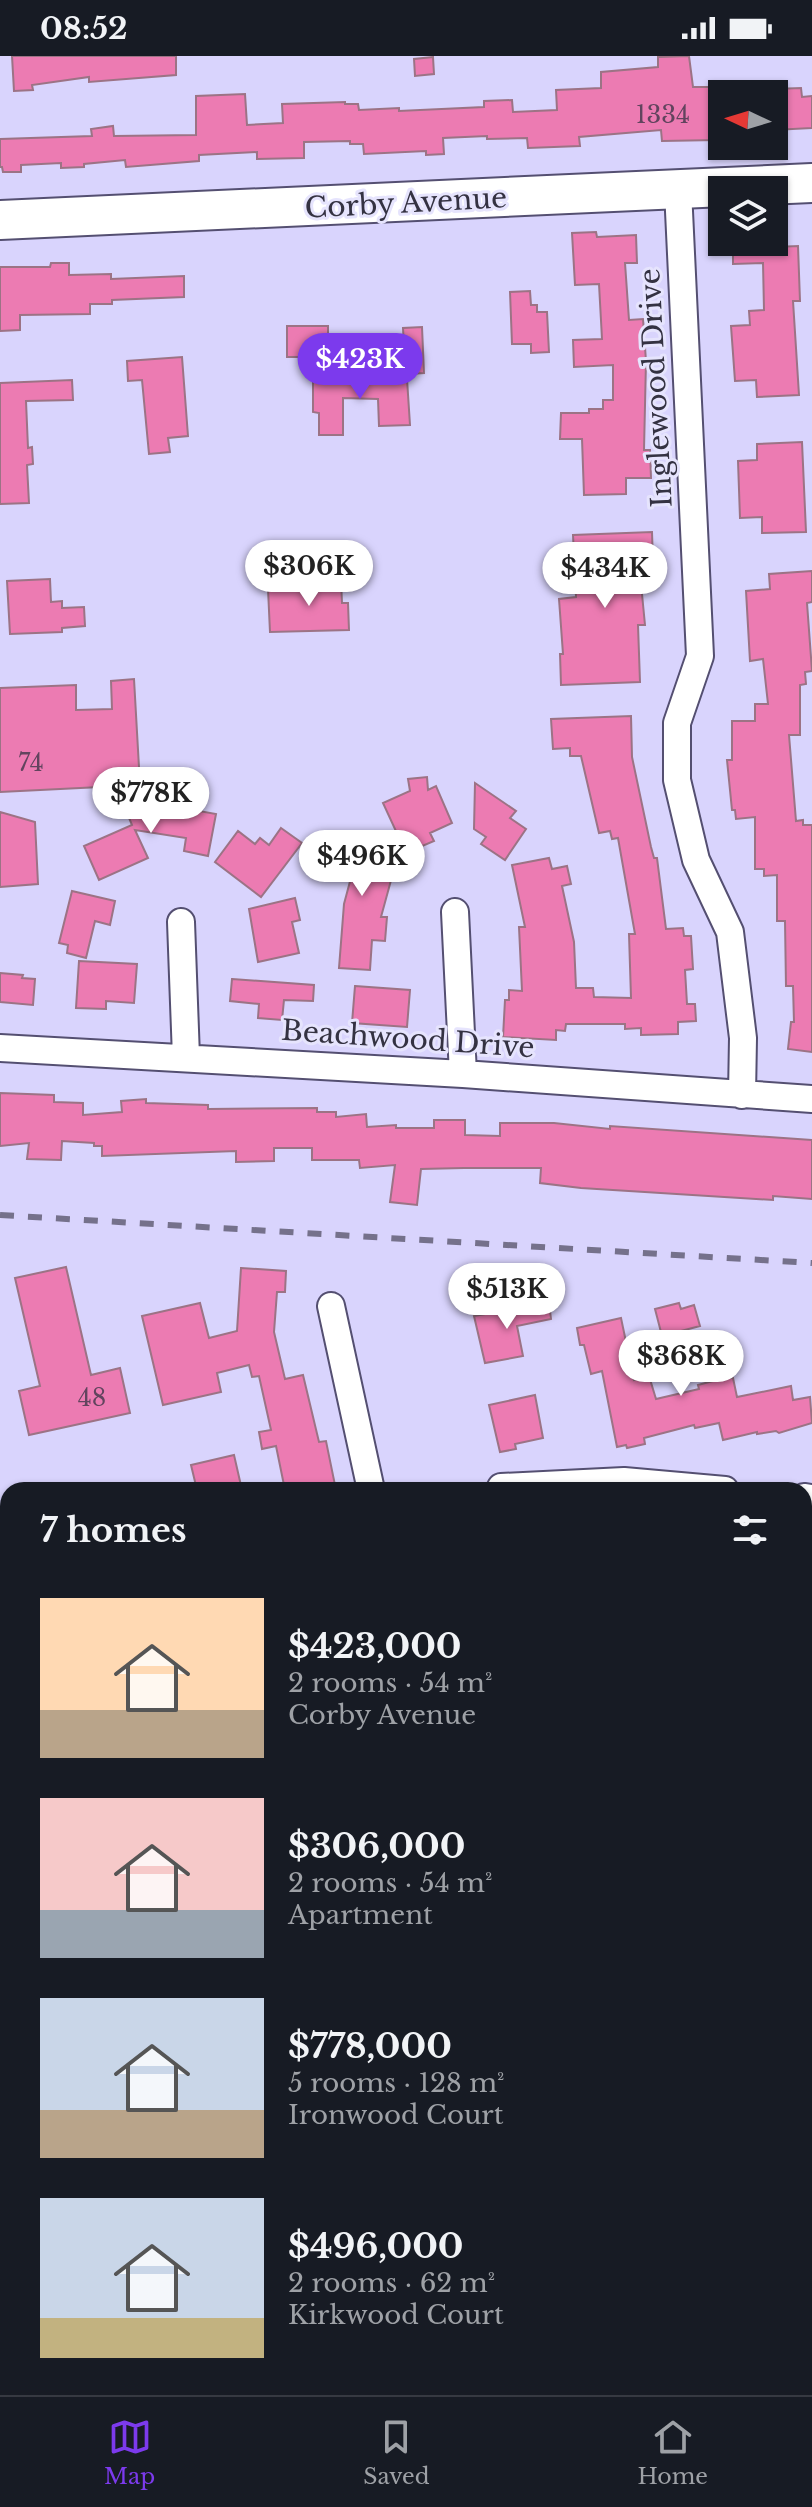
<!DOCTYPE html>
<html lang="en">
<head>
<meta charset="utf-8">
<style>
	body { margin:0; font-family:"Libre Baskerville",serif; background:#20242c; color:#f1f3f6; height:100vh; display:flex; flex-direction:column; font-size:30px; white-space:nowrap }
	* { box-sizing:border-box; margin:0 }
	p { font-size:26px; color:#9ea1a6 }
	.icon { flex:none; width:44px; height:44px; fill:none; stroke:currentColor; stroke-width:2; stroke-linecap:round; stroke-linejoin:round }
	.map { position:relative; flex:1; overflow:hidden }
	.drawer { position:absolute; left:0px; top:1426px; width:812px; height:914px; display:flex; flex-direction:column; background:#171b24; border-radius:24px 24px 0 0; box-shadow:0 2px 6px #0004 }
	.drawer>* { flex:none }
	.needle { width:52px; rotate:274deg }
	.tools { position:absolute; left:708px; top:24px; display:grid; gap:16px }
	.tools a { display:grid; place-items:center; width:80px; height:80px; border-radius:0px; background:#171b24; box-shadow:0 2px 6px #0004; font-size:40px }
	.price { position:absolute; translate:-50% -68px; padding:0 18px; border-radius:28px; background:#fff; color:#222; font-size:26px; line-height:52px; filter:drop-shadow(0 2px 4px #0008) }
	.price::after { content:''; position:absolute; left:50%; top:48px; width:24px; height:18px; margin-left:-12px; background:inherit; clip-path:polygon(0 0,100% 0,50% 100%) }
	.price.active { background:#7c3aed; color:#fff }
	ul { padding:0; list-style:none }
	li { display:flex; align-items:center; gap:24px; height:200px; padding:0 40px }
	li span { display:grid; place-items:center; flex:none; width:224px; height:160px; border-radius:0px; color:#555 }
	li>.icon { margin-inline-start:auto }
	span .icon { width:96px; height:96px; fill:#fffc; stroke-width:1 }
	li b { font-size:34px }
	h2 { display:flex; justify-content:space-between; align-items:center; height:96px; padding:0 40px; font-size:34px }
	.status { display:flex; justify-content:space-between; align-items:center; height:56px; padding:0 40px; background:#171b24; direction:ltr }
	.status svg { height:22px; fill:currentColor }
	.tabs { display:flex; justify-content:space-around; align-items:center; height:112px; border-top:2px solid #363941; background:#171b24; font-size:22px; color:#9ea1a6 }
	.tabs a { display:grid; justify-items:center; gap:4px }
	.tabs .active { color:#7c3aed }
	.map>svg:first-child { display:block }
</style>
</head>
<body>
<div class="status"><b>08:52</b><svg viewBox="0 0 49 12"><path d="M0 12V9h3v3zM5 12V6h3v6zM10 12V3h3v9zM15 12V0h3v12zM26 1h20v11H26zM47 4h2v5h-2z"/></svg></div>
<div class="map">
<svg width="812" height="2339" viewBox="0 0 812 2339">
	<rect width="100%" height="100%" fill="#d9d4fd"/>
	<!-- building -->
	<path fill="#ec7bb2" stroke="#9c7385" stroke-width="2" d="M 12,0 L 176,0 L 176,19 L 89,26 L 89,21 L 32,29 L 33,34 L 14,35 Z
		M 689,0 L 693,31 L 720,31 L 722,70 L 717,70 L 717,84 L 662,85 L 661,74 L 579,81 L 580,90 L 528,92 L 527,82 L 487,83 L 487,80 L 443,82 L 444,98 L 426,99 L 426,95 L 364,98 L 363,88 L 350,88 L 350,85 L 304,86 L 304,102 L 257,103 L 257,96 L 199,99 L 199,105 L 126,111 L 125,104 L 84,108 L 84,111 L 61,112 L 61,107 L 21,109 L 21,116 L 3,116 L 2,111 L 0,111 L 0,83 L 92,80 L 91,73 L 113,70 L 114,80 L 196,79 L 196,40 L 245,38 L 247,69 L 283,67 L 282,48 L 345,46 L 345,48 L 358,48 L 359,54 L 399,52 L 399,55 L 484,51 L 484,45 L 512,44 L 513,56 L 557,54 L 556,34 L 601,32 L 601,16 L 658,11 L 658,1 Z
		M 433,1 L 434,18 L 415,20 L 414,3 Z
		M 801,32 L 802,41 L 812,40 L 812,72 L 774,74 L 774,33 Z
		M 596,176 L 597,181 L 636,179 L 637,207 L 625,207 L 629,264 L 643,263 L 646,305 L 644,394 L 650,394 L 651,422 L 626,422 L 626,438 L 584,439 L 582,383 L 560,383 L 561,357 L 589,357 L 589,353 L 603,353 L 603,344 L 613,344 L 613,309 L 574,311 L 573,284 L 602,283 L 599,228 L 575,229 L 572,177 Z
		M 733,186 L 775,186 L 775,191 L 798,190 L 800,245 L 793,245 L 799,339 L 757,341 L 756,324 L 735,325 L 731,270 L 750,269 L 749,255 L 764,254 L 763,207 L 733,208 Z
		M 51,207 L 69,207 L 69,219 L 111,218 L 111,223 L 184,220 L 184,241 L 112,244 L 112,248 L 90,248 L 90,258 L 20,259 L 20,274 L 0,275 L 0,211 L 50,211 Z
		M 530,235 L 531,249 L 537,249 L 537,256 L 547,256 L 549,296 L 531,297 L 531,288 L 512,288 L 510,236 Z
		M 287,270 L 328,270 L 328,301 L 287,301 Z
		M 422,271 L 424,317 L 392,319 L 390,292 L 404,291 L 403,272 Z
		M 182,301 L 188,380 L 168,382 L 170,396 L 149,398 L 142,324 L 128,325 L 127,305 Z
		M 375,322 L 407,323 L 410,369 L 379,370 L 378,343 L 343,342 L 343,379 L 319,379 L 319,357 L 313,356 L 313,324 Z
		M 72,324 L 73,344 L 26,345 L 28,392 L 32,391 L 33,408 L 27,409 L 29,447 L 0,448 L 0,327 Z
		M 802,386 L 806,476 L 762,477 L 762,461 L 740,462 L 738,405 L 757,404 L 757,388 Z
		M 652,476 L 653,507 L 639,507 L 645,569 L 638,569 L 640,626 L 561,629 L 560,598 L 563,598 L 559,543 L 576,541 L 573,479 Z
		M 812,515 L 812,546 L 807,547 L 812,615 L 805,616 L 806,628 L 800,629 L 800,679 L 789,679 L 796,765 L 803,764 L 803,769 L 812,769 L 812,996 L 788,993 L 791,966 L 794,966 L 793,930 L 786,930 L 785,865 L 777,865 L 777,819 L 764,820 L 764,813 L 755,813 L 755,761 L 736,763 L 735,754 L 732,754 L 727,704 L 732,704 L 732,665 L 755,665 L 755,648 L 768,648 L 763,603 L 750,605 L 746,535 L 770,533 L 769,518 Z
		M 50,523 L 51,546 L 62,545 L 62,552 L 84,551 L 85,570 L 62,572 L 62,576 L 10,578 L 7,525 Z
		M 341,524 L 342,547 L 348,547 L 349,574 L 270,576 L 268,533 L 301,532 L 301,525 Z
		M 134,623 L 140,729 L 0,736 L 0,632 L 76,629 L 76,654 L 112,653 L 111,625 Z
		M 631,660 L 632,701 L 651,791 L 654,802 L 657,802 L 666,873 L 683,872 L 684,880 L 691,880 L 693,913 L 685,914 L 687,948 L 695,948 L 696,965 L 678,966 L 678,978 L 641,979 L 641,972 L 625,973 L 625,968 L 566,968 L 565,975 L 556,974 L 556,984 L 503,981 L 505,944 L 509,944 L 509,934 L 522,935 L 519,871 L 525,871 L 512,809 L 549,802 L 552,813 L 567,810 L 571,828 L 562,830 L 574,886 L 576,932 L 593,932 L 594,941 L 631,942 L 629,878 L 635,878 L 618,782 L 612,783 L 610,775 L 599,777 L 581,700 L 570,700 L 570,692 L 553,693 L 551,663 Z
		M 427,721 L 428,734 L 436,730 L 452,767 L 430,777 L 434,785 L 406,797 L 383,747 L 410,735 L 408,723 Z
		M 475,727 L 516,755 L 510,762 L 526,773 L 505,804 L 481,788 L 486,781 L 474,773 Z
		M 172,737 L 171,750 L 216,758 L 208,800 L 184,795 L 186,782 L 135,774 L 148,802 L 99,824 L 84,790 L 132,769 L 127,757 Z
		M 0,756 L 35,766 L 38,828 L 0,831 Z
		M 281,772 L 302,787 L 261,841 L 215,806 L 238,775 L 255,788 L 260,782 L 269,789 Z
		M 353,782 L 399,795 L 381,861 L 387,861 L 385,885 L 372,884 L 370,914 L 339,912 L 344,848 L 352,818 L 316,815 L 317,796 L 348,799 Z
		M 72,835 L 115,845 L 110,869 L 95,865 L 86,902 L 67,897 L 68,889 L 59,887 Z
		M 295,842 L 300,864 L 292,866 L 299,897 L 258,906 L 249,853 Z
		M 79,905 L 137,908 L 134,947 L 106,945 L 106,953 L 76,952 Z
		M 0,917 L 23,919 L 22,922 L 35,923 L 33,949 L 0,946 Z
		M 232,923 L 314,929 L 313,945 L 284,944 L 282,964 L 258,962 L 259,948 L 230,945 Z
		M 355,930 L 410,934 L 407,971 L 352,967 Z
		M 0,1037 L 54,1039 L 54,1046 L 83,1047 L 83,1059 L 122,1056 L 121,1045 L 146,1043 L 146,1047 L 208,1049 L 208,1053 L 317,1052 L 317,1056 L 336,1056 L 336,1061 L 366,1058 L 367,1071 L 396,1069 L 396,1072 L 434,1072 L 434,1064 L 465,1064 L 465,1079 L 500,1080 L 500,1067 L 554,1067 L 610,1073 L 610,1070 L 812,1084 L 812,1143 L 773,1140 L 773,1144 L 581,1132 L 540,1127 L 541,1112 L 464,1112 L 421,1113 L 417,1149 L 390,1146 L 395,1109 L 360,1112 L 359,1104 L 312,1104 L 312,1092 L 274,1092 L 274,1105 L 236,1106 L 236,1095 L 102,1100 L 102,1090 L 94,1090 L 94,1087 L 62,1085 L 61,1104 L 27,1103 L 29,1087 L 0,1090 Z
		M 66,1211 L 91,1319 L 120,1312 L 130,1357 L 29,1379 L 19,1335 L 40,1330 L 15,1222 Z
		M 241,1212 L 286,1215 L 285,1236 L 277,1236 L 274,1276 L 285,1323 L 303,1319 L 319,1386 L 326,1385 L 336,1434 L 285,1434 L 276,1390 L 262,1393 L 259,1376 L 271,1374 L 259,1320 L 252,1321 L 249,1309 L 217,1317 L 221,1336 L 163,1349 L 142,1260 L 200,1247 L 209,1282 L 237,1275 Z
		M 549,1247 L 551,1263 L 517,1270 L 523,1300 L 485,1307 L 474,1260 Z
		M 679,1247 L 681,1253 L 694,1249 L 700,1270 L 662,1280 L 655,1253 Z
		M 621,1262 L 634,1324 L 649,1320 L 656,1343 L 699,1333 L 698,1329 L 724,1322 L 733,1322 L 737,1341 L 791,1330 L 793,1344 L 810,1341 L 812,1367 L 779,1377 L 776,1375 L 757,1378 L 757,1376 L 723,1384 L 719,1367 L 695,1372 L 694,1369 L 644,1382 L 645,1388 L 627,1392 L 626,1389 L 617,1391 L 602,1315 L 591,1318 L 584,1289 L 580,1289 L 577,1272 Z
		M 535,1339 L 543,1382 L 515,1388 L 516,1393 L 500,1396 L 489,1349 Z
		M 234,1399 L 242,1434 L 197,1434 L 191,1409 Z"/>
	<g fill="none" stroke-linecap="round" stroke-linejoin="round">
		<!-- street casing -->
		<g stroke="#544f71" stroke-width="30">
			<path id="street" d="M 678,134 L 700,600 L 677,667 L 677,724 L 696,804 L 730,876 L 743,982 L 742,1039
				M 455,856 L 463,1018
				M 181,866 L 186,1001
				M 0,992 L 463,1018 L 812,1043
				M 331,1250 L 371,1434
				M 501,1431 L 624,1425 L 725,1434
				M 804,1441 L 812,1442
				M 0,1486 L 8,1524
				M 804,1755 L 812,1753
				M 744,2332 L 746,2339"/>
		</g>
		<!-- secondary casing -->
		<g stroke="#544f71" stroke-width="42">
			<path id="secondary" d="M 0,164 L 812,127
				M 804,2173 L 812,2173
				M 0,2186 L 8,2186"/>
		</g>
		<!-- street -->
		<use href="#street" stroke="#fff" stroke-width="26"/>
		<!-- secondary -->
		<use href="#secondary" stroke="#fff" stroke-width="38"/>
		<!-- rail -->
		<path stroke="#75718b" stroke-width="6" stroke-dasharray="14 14" stroke-linecap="butt" d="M 0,1159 L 812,1207"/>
	</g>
	<g text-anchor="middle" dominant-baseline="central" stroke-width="6" stroke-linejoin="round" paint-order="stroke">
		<!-- number labels -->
		<g font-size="24" fill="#62445e">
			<text x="663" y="58">1334</text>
			<text x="31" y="706">74</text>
			<text x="92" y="1341">48</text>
		</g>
		<!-- street labels -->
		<g font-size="28" fill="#343242" stroke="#e6e4fd">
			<text transform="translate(406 147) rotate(-3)">Corby Avenue</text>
			<text transform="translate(656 332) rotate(-93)">Inglewood Drive</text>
			<text transform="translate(408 983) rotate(4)">Beachwood Drive</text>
		</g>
	</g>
</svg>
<div class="tools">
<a><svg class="needle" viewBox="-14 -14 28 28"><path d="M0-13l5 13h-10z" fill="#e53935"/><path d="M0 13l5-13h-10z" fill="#9ea1a6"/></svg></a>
<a><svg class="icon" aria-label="layers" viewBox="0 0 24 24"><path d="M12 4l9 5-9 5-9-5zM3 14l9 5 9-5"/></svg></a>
</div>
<b class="price active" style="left:360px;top:345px">$423K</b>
<b class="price" style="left:309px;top:552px">$306K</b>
<b class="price" style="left:605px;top:554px">$434K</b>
<b class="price" style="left:151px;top:779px">$778K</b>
<b class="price" style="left:362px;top:842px">$496K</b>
<b class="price" style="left:507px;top:1275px">$513K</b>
<b class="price" style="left:681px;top:1342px">$368K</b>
<section class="drawer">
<h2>7 homes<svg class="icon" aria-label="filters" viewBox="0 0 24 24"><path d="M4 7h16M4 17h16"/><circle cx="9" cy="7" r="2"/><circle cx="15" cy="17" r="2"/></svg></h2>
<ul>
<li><span style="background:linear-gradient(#ffd9b3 70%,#b9a48a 0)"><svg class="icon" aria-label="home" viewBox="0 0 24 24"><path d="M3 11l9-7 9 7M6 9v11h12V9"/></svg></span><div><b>$423,000</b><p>2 rooms · 54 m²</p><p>Corby Avenue</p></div></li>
<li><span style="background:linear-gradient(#f6c9c9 70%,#9aa5b1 0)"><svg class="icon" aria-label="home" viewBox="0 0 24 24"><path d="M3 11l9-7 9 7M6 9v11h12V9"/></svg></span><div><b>$306,000</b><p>2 rooms · 54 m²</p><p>Apartment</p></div></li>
<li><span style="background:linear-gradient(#c9d6e8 70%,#b9a48a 0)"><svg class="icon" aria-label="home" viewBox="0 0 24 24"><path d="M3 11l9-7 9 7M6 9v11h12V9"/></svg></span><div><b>$778,000</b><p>5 rooms · 128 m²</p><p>Ironwood Court</p></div></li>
<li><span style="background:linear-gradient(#c9d6e8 75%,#c2b280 0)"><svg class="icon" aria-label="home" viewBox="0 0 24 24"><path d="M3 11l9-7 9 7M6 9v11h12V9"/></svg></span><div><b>$496,000</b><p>2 rooms · 62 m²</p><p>Kirkwood Court</p></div></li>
</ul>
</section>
</div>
<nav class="tabs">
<a class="active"><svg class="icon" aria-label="map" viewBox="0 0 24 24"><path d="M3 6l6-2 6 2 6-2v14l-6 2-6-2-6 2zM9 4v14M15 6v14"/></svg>Map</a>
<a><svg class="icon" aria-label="saved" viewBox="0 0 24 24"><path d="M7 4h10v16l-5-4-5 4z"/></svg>Saved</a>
<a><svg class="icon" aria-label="home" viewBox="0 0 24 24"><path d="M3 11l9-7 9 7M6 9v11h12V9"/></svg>Home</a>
</nav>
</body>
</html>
